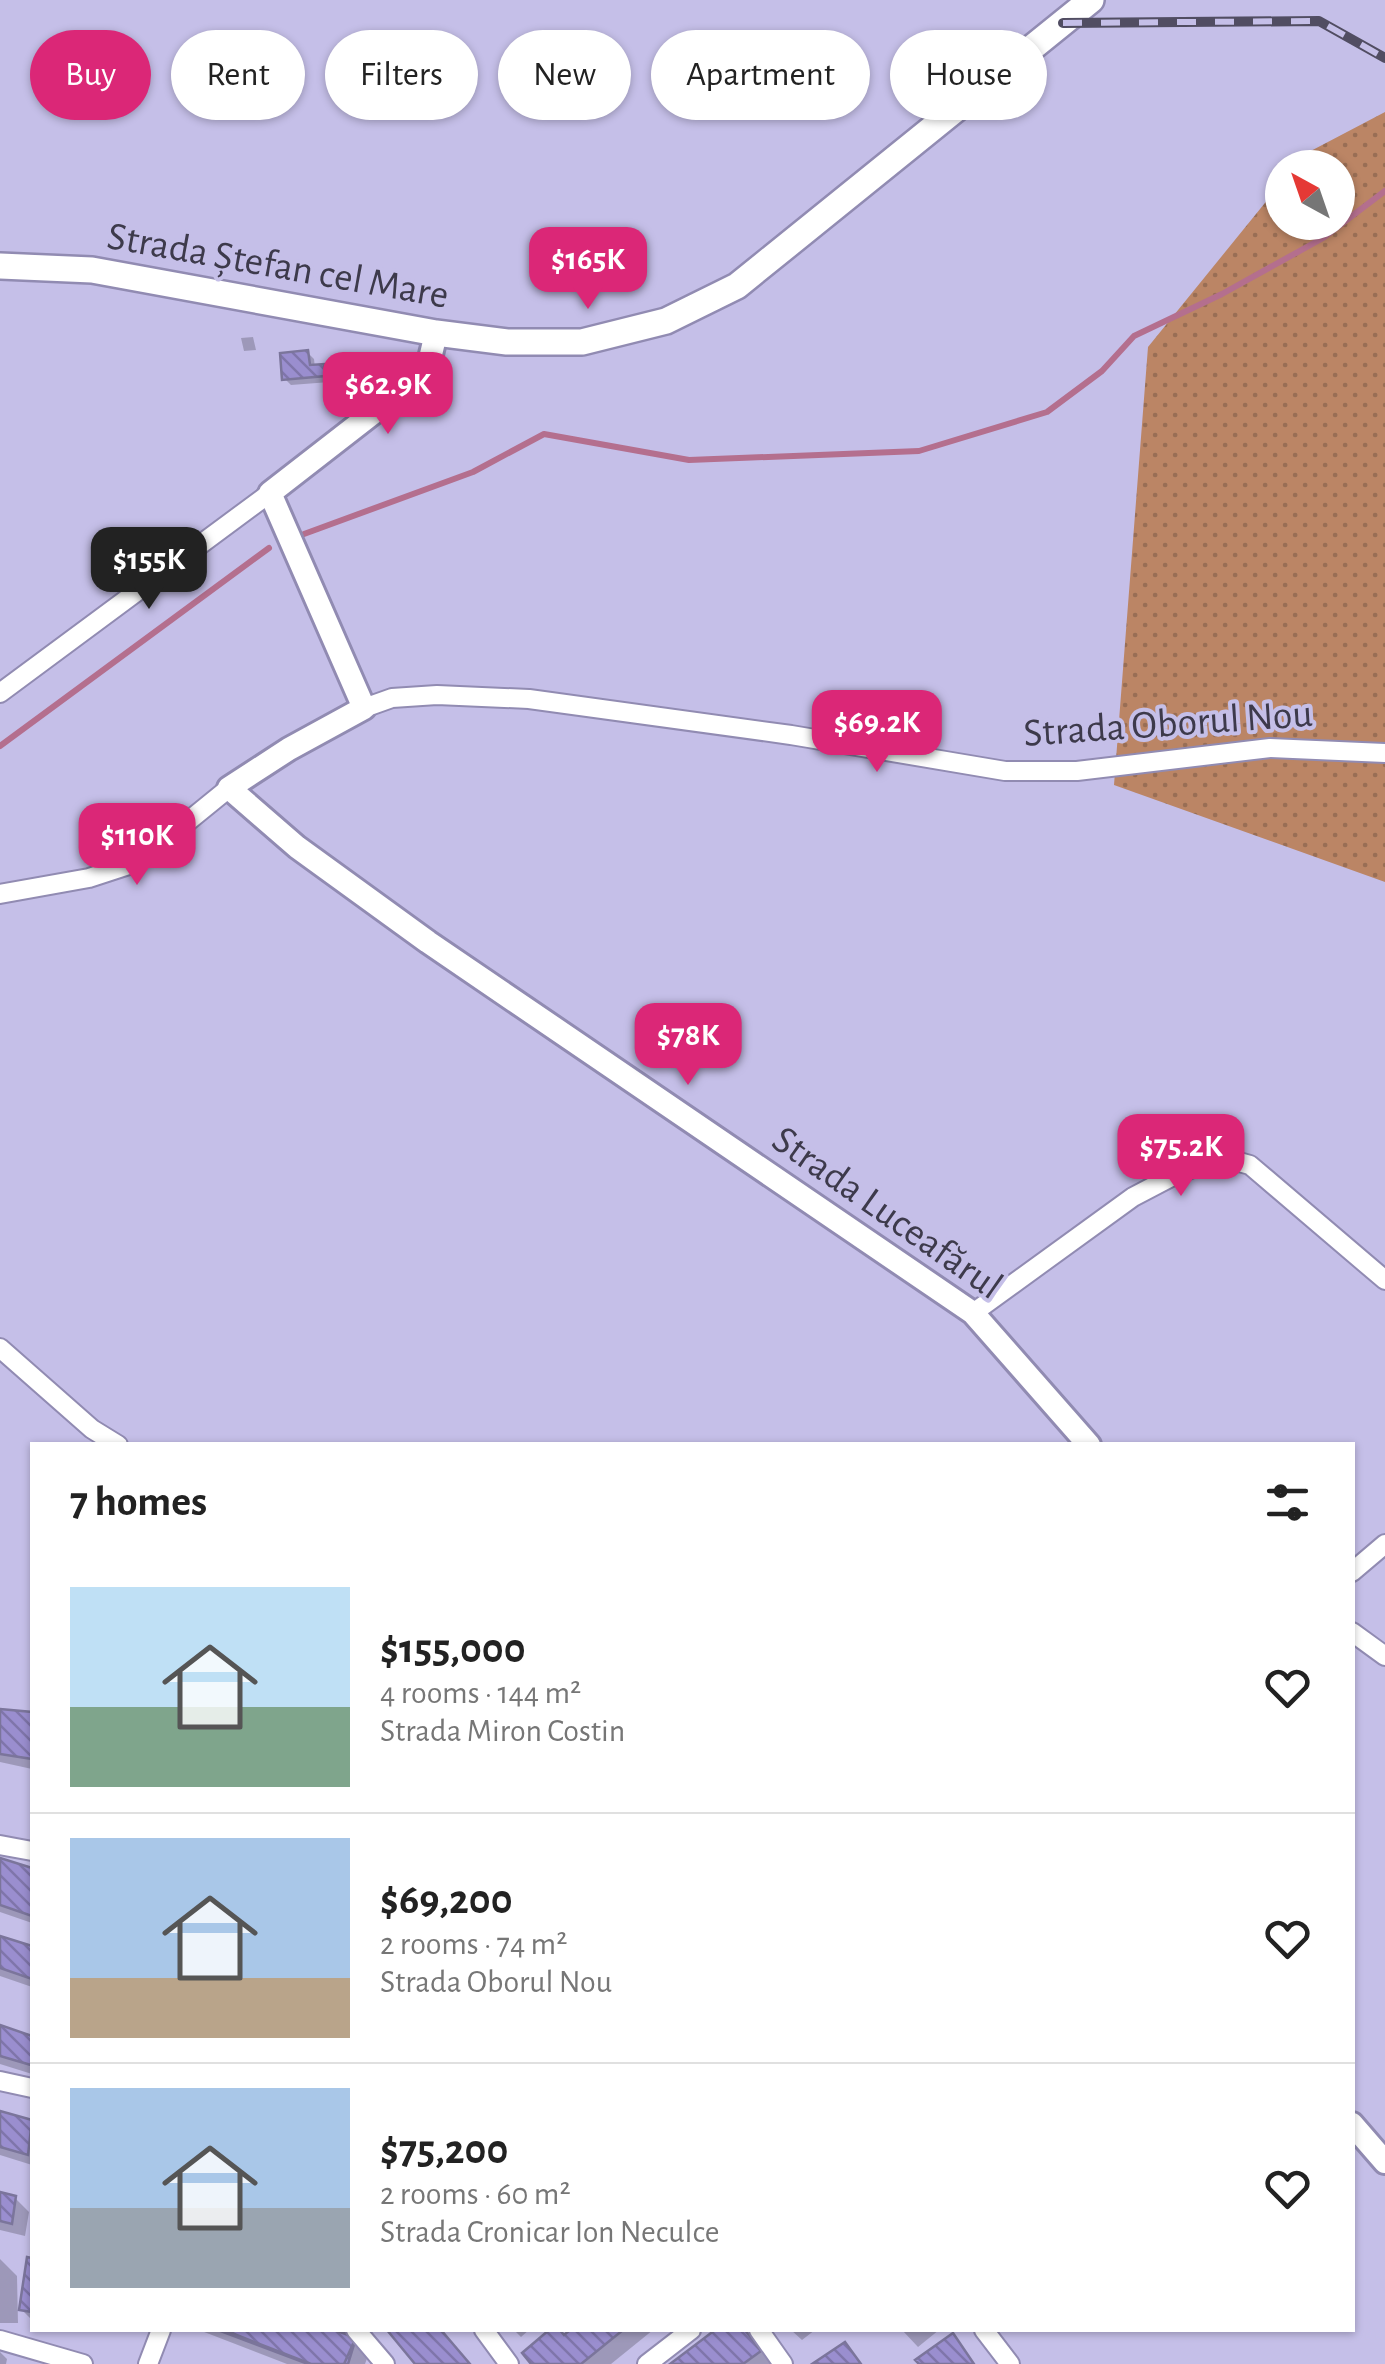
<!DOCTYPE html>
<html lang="en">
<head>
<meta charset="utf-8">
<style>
	body { margin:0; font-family:"Alegreya Sans",sans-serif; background:#f6f6f6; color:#222; height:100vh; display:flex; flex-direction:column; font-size:38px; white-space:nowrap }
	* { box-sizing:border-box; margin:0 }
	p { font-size:32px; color:#767676 }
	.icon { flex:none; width:55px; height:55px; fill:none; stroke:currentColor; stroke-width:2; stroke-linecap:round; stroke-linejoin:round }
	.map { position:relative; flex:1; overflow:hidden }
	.side { position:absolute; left:30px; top:1442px; width:1325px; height:890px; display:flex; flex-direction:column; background:#fff; border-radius:0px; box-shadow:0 2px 8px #0004 }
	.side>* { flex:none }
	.hud { position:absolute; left:30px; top:30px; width:1325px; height:90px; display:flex; gap:20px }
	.needle { width:65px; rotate:320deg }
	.fabs { position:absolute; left:1265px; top:150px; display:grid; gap:20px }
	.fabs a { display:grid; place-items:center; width:90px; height:90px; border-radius:50%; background:#fff; box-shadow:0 2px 8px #0004; font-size:50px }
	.price { position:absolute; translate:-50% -85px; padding:0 22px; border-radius:20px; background:#db2777; color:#fff; font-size:32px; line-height:65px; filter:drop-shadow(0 2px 5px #0008) }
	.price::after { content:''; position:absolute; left:50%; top:60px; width:30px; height:22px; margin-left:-15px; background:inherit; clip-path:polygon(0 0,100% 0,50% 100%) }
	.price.selected { background:#222; color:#fff }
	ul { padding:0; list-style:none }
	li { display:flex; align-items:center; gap:30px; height:250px; padding:0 40px }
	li+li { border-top:2px solid #e0e0e0 }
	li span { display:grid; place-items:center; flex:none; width:280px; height:200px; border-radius:0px; color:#555 }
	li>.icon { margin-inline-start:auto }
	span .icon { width:120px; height:120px; fill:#fffc; stroke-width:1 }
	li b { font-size:42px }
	h2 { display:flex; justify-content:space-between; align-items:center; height:120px; padding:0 40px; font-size:42px }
	.tag { padding:0 35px; border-radius:45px; background:#fff; box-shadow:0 2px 8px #0004; font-size:35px; line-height:90px }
	.tag.selected { background:#db2777; color:#fff }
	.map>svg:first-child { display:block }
</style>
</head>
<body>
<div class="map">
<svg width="1385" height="2364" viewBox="0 0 1385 2364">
	<defs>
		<pattern id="grass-dots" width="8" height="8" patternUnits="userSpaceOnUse" patternTransform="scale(2.5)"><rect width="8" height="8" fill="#bb8565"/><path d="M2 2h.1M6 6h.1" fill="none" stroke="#996e55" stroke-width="1.8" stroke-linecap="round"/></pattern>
		<pattern id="building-back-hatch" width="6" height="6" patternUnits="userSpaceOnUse" patternTransform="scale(2.5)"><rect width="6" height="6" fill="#9a8ecf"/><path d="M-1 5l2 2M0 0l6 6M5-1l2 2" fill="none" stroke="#7f75aa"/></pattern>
	</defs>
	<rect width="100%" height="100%" fill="#c5bfe8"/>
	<!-- grass -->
	<path fill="url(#grass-dots)" d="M 1385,112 L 1385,882 L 1114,785 L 1148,347 L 1282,182 L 1282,222 L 1338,222 L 1338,168 L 1295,167 L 1305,154 Z"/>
	<!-- shadow -->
	<path fill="#0003" d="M 253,337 L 256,350 L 244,351 L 241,338 Z
		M 308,353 L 314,359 L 315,368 L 323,367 L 329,373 L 330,382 L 291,385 L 285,379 Z
		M 0,1711 L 32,1714 L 32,1769 L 0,1762 Z
		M 0,1861 L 32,1871 L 32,1923 L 0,1912 Z
		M 0,1939 L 32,1949 L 32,1987 L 0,1976 Z
		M 0,2028 L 32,2039 L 32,2074 L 0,2064 Z
		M 0,2114 L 32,2123 L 32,2165 L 0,2155 Z
		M 0,2195 L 15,2198 L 29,2212 L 25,2236 L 0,2230 Z
		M 0,2259 L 17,2276 L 18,2323 L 0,2323 Z
		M 29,2260 L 32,2260 L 32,2320 L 21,2309 Z
		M 199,2330 L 329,2330 L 355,2339 L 369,2353 L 365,2364 L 287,2364 Z
		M 514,2330 L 529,2330 L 521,2337 Z
		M 553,2330 L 565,2338 L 574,2330 L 653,2330 L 611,2364 L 534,2364 Z
		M 719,2330 L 745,2330 L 773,2364 L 674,2364 Z
		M 791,2330 L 815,2330 L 802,2340 Z
		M 902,2330 L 939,2330 L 918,2347 Z
		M 0,2352 L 7,2359 L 6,2364 L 0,2364 Z"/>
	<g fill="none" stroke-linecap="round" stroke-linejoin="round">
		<!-- stream -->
		<path stroke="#b46f8e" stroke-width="6" d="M 304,534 L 473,472 L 544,434 L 689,460 L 919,451 L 1047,412 L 1102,371 L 1134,336 L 1222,294 L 1323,238 L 1385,191
			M 0,746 L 269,548"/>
	</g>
	<!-- building -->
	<path fill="url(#building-back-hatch)" stroke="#7b759b" stroke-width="2.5" d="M 308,350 L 310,365 L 324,364 L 325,376 L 282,380 L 280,353 Z
		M 0,1709 L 32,1712 L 32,1759 L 0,1754 Z
		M 0,1858 L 32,1868 L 32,1916 L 0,1905 Z
		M 0,1936 L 32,1946 L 32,1979 L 0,1968 Z
		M 0,2025 L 32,2036 L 31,2065 L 0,2056 Z
		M 0,2111 L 32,2120 L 28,2155 L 0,2147 Z
		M 0,2192 L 16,2196 L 12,2224 L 0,2221 Z
		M 27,2257 L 32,2258 L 32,2312 L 19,2310 Z
		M 218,2330 L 335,2330 L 356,2338 L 348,2364 L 308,2364 Z
		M 224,2330 L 336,2330 L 356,2337 L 344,2364 L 311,2364 Z
		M 387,2330 L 441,2330 L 470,2364 L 415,2364 Z
		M 549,2330 L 560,2330 L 564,2335 L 570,2330 L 623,2330 L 581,2364 L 531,2364 L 522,2353 Z
		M 715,2330 L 745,2330 L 761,2351 L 743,2364 L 670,2364 Z
		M 953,2333 L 974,2364 L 919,2364 L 915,2360 Z
		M 845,2342 L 861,2364 L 812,2364 Z"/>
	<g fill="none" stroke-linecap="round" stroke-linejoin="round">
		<!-- minor casing -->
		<g stroke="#918bb2" stroke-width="22">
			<path id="minor" d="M 0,693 L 270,493
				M 364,708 L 392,698 L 437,695 L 529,699 L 791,735 L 1005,771 L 1077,771 L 1270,748 L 1385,753
				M 0,894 L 89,878 L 138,862 L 229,788
				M 973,1313 L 1133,1197 L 1175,1175 L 1221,1157 L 1250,1165 L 1385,1280
				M 0,1348 L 92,1429 L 118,1445
				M 1352,1572 L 1385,1544
				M 1352,1632 L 1385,1656
				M 0,1845 L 32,1851
				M 0,2081 L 32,2088
				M 356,2330 L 385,2364
				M 484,2330 L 509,2364
				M 759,2330 L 783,2364
				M 984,2330 L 1010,2364
				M 0,2340 L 83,2364
				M 148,2364 L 161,2330
				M 647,2364 L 691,2330"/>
		</g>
		<!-- tertiary casing -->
		<g stroke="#918bb2" stroke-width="28">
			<path id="tertiary" d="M 436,333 L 429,363 L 418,378 L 270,493 L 364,708 L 289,749 L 229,788 L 297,847 L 428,942 L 973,1313 L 1089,1445
				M 1352,2124 L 1385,2162"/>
		</g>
		<!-- secondary casing -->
		<g stroke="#918bb2" stroke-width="30">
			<path id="secondary" d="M 0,266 L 92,270 L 436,333 L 507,342 L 582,342 L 666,321 L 737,286 L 1091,0"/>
		</g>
		<!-- minor -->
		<use href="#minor" stroke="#fff" stroke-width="18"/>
		<!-- tertiary -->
		<use href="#tertiary" stroke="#fff" stroke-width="22"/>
		<!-- secondary -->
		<use href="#secondary" stroke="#fff" stroke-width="25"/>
		<!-- rail casing -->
		<g stroke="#514d62" stroke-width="10">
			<path id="rail" d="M 1063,23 L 1319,21 L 1385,58"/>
		</g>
		<!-- rail -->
		<use href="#rail" stroke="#c5bfe8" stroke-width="6" stroke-dasharray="19" stroke-linecap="butt"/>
	</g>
	<g text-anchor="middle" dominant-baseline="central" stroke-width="8" stroke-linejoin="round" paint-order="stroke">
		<!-- street labels -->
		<g font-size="40" fill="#3d3a4b" stroke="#c5bfe8">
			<text transform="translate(278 266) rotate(10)">Strada Ștefan cel Mare</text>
			<text transform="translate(1168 724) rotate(-4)">Strada Oborul Nou</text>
			<text transform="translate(887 1213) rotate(35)">Strada Luceafărul</text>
		</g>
	</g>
</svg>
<div class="fabs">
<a><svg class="needle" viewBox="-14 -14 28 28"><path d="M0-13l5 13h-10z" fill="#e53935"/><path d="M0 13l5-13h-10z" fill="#767676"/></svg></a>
</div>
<b class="price" style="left:588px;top:312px">$165K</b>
<b class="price" style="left:388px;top:437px">$62.9K</b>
<b class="price selected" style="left:149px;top:612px">$155K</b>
<b class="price" style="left:877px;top:775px">$69.2K</b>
<b class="price" style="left:137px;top:888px">$110K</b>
<b class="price" style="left:688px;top:1088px">$78K</b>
<b class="price" style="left:1181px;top:1199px">$75.2K</b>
<div class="hud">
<a class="tag selected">Buy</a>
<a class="tag">Rent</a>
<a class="tag">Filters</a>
<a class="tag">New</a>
<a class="tag">Apartment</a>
<a class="tag">House</a>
</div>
<section class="side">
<h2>7 homes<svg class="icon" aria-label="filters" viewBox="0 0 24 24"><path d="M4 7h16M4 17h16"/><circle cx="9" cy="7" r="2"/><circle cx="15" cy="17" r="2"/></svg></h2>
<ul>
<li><span style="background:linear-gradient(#bfe0f5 60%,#7fa58c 0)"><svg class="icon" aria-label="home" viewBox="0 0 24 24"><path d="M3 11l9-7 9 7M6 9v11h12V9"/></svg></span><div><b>$155,000</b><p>4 rooms · 144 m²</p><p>Strada Miron Costin</p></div><svg class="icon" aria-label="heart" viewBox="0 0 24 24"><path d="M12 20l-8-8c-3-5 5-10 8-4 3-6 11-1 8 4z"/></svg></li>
<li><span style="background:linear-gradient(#a9c7e8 70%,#b9a48a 0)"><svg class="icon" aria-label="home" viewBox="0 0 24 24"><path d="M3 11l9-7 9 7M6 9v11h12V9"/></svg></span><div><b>$69,200</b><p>2 rooms · 74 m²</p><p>Strada Oborul Nou</p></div><svg class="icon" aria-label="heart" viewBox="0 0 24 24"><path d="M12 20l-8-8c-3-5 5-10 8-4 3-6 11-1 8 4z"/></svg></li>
<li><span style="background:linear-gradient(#a9c7e8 60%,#9aa5b1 0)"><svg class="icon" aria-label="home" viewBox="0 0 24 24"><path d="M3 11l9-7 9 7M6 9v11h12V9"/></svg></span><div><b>$75,200</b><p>2 rooms · 60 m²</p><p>Strada Cronicar Ion Neculce</p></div><svg class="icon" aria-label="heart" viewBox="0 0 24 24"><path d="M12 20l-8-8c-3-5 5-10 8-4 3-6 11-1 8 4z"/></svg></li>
</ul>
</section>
</div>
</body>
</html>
